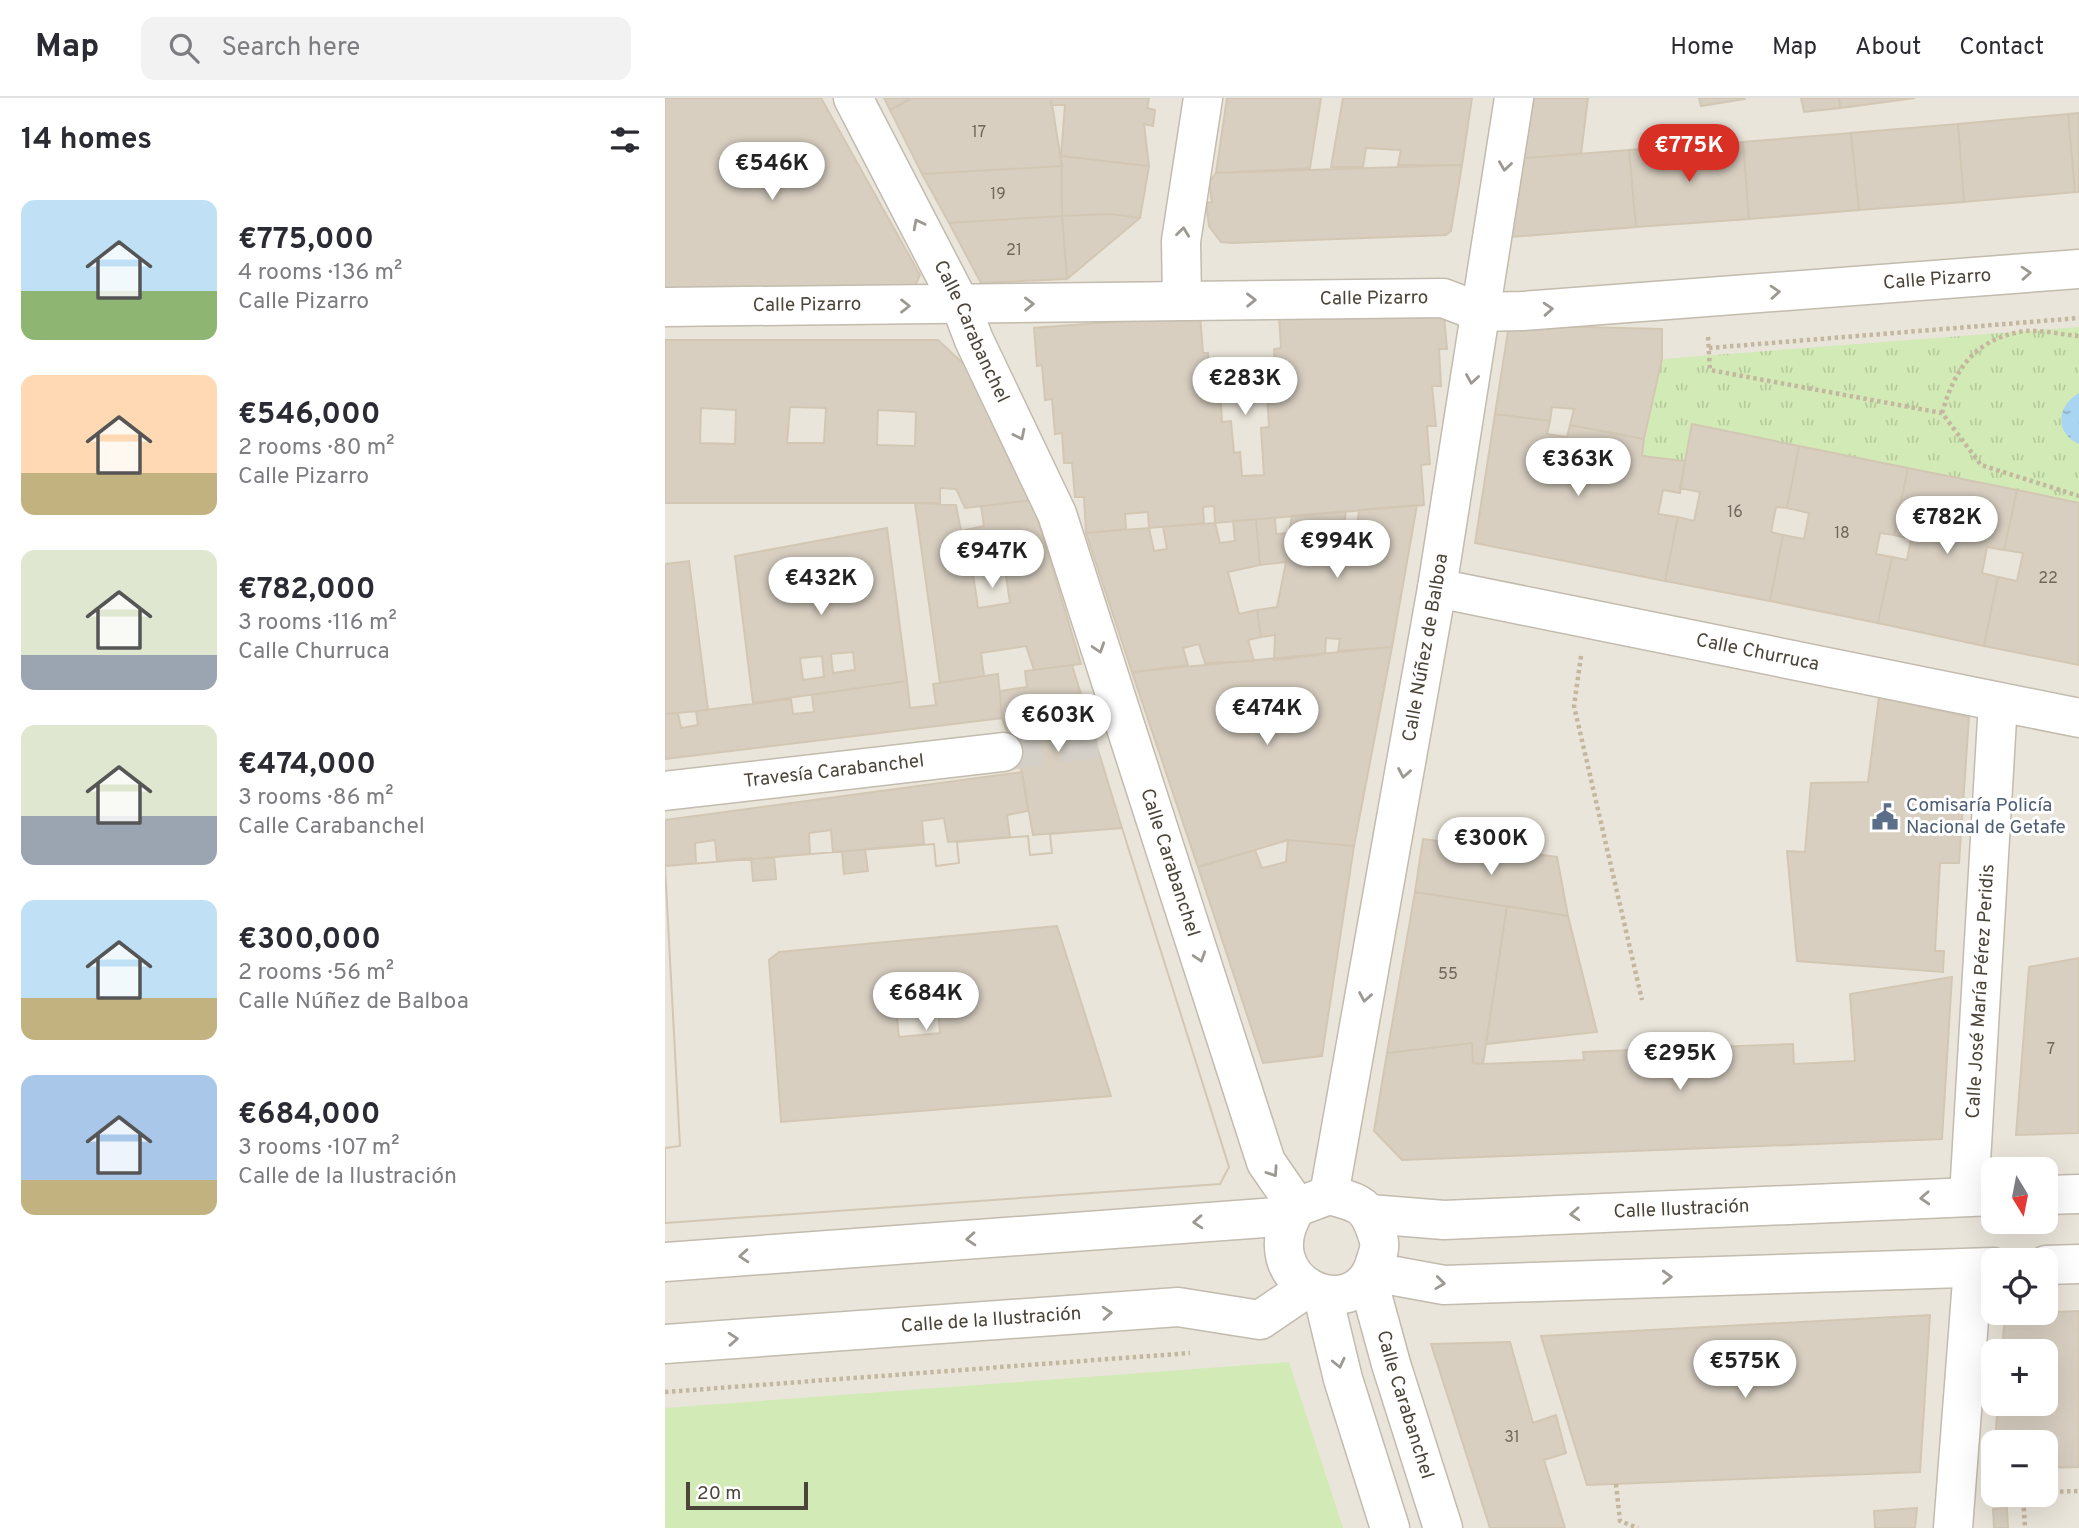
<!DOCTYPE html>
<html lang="en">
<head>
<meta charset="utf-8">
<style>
	body { margin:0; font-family:Overpass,sans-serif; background:#f2f2f3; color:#2b2b33; height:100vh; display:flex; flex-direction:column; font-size:26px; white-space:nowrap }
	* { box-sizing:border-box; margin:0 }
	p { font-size:23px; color:#7c7c81 }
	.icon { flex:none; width:38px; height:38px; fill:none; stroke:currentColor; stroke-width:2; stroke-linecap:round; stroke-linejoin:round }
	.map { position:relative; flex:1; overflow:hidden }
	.drawer { display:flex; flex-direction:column; background:#fff; width:665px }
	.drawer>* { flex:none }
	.needle { width:46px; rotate:170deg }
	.fabs { position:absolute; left:1316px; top:1059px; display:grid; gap:14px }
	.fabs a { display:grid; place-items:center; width:77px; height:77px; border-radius:14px; background:#fff; box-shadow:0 7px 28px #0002; font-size:35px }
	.scale { position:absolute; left:21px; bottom:18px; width:122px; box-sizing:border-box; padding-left:7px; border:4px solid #4b4439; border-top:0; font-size:19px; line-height:24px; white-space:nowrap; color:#4b4439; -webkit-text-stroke:5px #fff; paint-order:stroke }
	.price { position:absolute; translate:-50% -60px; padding:0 16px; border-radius:24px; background:#fff; color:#222; font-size:23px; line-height:46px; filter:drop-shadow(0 2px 4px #0008) }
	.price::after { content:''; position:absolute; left:50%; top:42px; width:21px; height:16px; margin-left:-10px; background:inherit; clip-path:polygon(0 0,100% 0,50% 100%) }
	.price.on { background:#d93025; color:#fff }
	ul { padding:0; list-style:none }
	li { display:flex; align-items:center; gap:21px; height:175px; padding:0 21px }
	li span { display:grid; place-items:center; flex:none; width:196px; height:140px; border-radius:14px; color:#555 }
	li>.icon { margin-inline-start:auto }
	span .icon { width:84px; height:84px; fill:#fffc; stroke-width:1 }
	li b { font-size:30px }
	h2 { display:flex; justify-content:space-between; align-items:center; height:84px; padding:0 21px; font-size:30px }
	header { display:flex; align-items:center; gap:42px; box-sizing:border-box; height:98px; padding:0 35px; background:#fff; border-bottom:2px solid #e1e1e2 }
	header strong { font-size:33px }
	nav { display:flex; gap:38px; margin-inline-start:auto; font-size:24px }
	.search { width:490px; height:63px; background:#f2f2f3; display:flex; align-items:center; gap:18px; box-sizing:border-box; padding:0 24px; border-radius:14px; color:#7c7c81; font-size:26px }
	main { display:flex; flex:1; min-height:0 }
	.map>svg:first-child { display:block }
</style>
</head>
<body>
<header>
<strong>Map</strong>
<div class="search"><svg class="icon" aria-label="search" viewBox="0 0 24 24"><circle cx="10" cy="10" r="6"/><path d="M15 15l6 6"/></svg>Search here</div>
<nav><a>Home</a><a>Map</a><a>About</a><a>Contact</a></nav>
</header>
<main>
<section class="drawer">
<h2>14 homes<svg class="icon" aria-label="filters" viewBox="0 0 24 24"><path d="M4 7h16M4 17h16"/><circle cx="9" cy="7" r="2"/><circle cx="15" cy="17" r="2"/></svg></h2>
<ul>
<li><span style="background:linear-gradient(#bfe0f5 65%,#8fb573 0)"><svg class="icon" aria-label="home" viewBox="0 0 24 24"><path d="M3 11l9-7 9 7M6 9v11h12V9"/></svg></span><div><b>€775,000</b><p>4 rooms · 136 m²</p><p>Calle Pizarro</p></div></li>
<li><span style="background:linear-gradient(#ffd9b3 70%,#c2b280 0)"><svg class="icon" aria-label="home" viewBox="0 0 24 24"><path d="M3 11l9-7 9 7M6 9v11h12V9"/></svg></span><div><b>€546,000</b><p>2 rooms · 80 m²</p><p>Calle Pizarro</p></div></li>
<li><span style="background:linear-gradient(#dfe7d0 75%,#9aa5b1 0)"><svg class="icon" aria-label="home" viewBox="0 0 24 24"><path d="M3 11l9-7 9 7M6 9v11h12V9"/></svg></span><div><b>€782,000</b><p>3 rooms · 116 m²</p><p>Calle Churruca</p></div></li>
<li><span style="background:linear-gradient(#dfe7d0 65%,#9aa5b1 0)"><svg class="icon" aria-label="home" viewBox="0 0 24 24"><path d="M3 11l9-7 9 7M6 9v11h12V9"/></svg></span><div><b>€474,000</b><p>3 rooms · 86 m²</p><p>Calle Carabanchel</p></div></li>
<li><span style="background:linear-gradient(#bfe0f5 70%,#c2b280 0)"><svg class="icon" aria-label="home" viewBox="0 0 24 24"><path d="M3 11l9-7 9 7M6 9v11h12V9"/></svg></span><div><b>€300,000</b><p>2 rooms · 56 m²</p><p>Calle Núñez de Balboa</p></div></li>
<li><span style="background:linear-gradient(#a9c7e8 75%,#c2b280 0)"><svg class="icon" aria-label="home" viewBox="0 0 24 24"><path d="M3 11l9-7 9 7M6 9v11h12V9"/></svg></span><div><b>€684,000</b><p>3 rooms · 107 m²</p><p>Calle de la Ilustración</p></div></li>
</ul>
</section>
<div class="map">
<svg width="1414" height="1430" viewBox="0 0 1414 1430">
	<defs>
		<pattern id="park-tufts" width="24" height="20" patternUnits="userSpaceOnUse" patternTransform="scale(1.75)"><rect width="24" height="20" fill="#d2eab5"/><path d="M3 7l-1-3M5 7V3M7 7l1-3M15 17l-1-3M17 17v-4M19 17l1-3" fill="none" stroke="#b6ca9c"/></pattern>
		<pattern id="water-ripples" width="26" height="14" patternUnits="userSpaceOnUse" patternTransform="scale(1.75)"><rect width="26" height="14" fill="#a9d4f2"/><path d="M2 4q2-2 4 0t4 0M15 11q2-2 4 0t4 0" fill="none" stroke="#8caec5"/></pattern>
	</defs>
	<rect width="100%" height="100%" fill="#f6f3ec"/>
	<!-- residential -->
	<path fill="#eae5da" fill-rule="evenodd" d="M 0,0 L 1414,0 L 1414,1430 L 0,1430 ZM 1328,1071 L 1381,1071 L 1381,1124 L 1328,1124 ZM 1328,1162 L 1381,1162 L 1381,1214 L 1328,1214 ZM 1328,1253 L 1381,1253 L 1381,1306 L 1328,1306 ZM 1328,1344 L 1381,1344 L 1381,1396 L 1328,1396 Z"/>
	<!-- grass -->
	<path fill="#d2eab5" d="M 624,1264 L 678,1430 L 0,1430 L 0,1310 Z"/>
	<!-- park -->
	<path fill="url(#park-tufts)" d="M 1414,229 L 1414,405 L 1028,326 L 1020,363 L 977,358 L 997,261 Z"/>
	<!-- water -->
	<path fill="url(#water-ripples)" d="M 1414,295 L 1414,346 C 1389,335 1392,307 1414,295 Z"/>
	<!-- building -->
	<path fill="#d8cfc1" stroke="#d3c7b4" stroke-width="2" fill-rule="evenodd" d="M 0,0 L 156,0 L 255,177 L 248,193 L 0,192 Z
		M 219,0 L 246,0 L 225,12 Z
		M 247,0 L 386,0 L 397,68 L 257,76 L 225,12 Z
		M 386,0 L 484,0 L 482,10 L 490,12 L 488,28 L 479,26 L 484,68 L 396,58 L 400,7 L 386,7 Z
		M 562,0 L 656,0 L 645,70 L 551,75 Z
		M 678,0 L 807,0 L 797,67 L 733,67 L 736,52 L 701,50 L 698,69 L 666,69 Z
		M 869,0 L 923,0 L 916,56 L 859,60 Z
		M 1034,0 L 1080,0 L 1080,1 L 1036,8 Z
		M 1136,0 L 1174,0 L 1175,10 L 1139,14 Z
		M 1174,0 L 1250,0 L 1175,10 Z
		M 1414,15 L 1414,94 L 1410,94 L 1403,16 Z
		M 1403,16 L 1410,94 L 1299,104 L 1293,26 Z
		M 1293,26 L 1299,104 L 1194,112 L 1186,35 Z
		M 1186,35 L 1194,112 L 1084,121 L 1078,44 Z
		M 1078,44 L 1084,121 L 971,129 L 964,52 Z
		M 964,52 L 971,129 L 845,139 L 859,60 Z
		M 396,58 L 484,68 L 475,120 L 445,116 L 397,118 Z
		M 797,67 L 786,133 L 781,137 L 567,145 L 556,144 L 544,128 L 541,105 L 547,104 L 544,84 L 551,75 Z
		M 397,68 L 397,118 L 284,125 L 257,76 Z
		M 445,116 L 475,120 L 402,181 L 397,118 Z
		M 397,118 L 402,181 L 316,185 L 284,125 Z
		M 778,206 L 782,251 L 774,251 L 776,288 L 767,288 L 771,328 L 762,328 L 765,366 L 756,367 L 759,407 L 550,425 L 549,408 L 538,409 L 539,425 L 484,430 L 483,414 L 460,416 L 461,431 L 421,435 L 419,399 L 410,399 L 407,365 L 399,365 L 397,335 L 390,336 L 387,301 L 380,302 L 377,267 L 372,268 L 369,230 L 535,217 L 538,255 L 543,255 L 545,292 L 555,291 L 557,324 L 566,323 L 569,355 L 575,354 L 577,378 L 599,377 L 596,330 L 604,329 L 602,295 L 611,294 L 609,251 L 616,250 L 614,217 Z
		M 844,227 L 997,231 L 997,261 L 979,341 L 905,327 L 909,311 L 887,309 L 885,323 L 830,316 Z
		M 0,242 L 273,242 L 300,267 L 367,402 L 300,410 L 291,391 L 275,390 L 275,405 L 0,405 ZM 125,309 L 161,310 L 159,345 L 122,345 ZM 36,310 L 71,312 L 70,346 L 35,345 ZM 213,312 L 251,314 L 250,348 L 212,347 Z
		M 830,316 L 885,323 L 882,336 L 902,339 L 905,327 L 979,341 L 977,358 L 1020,363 L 1015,395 L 998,392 L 993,416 L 1013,419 L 1000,483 L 810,445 Z
		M 1027,326 L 1134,348 L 1122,410 L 1111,409 L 1106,434 L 1118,437 L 1105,503 L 1000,483 L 1013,419 L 1029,423 L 1035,394 L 1015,390 Z
		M 1134,348 L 1243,370 L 1229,437 L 1215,435 L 1211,456 L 1227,459 L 1213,525 L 1105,503 L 1118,437 L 1139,441 L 1144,415 L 1122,410 Z
		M 1243,370 L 1352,392 L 1339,452 L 1322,449 L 1317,475 L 1333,479 L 1319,548 L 1213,525 L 1227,459 L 1242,462 L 1246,441 L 1229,437 Z
		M 1352,392 L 1414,405 L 1414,567 L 1319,548 L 1333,479 L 1352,483 L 1358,455 L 1339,452 Z
		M 367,402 L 416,566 L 369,572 L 361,548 L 316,555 L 319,578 L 275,585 L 250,405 L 291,407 L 296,433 L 319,428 L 316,408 ZM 340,471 L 345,505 L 313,510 L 308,476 Z
		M 752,407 L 727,549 L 673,553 L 675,541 L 661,540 L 660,556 L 609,562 L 610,537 L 596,539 L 592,512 L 612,509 L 621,464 L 595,467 L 591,421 L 610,420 L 611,436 L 624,435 L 627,418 L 681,413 L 679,426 L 692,428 L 694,412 Z
		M 591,421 L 595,467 L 563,474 L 574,516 L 592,512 L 596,539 L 583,542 L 589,563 L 540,565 L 534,546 L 518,550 L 523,567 L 467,574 L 421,435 L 484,430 L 489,453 L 502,451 L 498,429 L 550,425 L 555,445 L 570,443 L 568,423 Z
		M 222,430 L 242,583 L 88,605 L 70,458 ZM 142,476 L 146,497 L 128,500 L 125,480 ZM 177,477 L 180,496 L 159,499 L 156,480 ZM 188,554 L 190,572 L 168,575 L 166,556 ZM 157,558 L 159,579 L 138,582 L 135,560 Z
		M 24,463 L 43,612 L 0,616 L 0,466 Z
		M 727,549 L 689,748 L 623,742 L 533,769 L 467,574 Z
		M 407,567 L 457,730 L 368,737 L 357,674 L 337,620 L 335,593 L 362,589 L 360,573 Z
		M 333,576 L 337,620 L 0,661 L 0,616 L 13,615 L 16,630 L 33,627 L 31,613 L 126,601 L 128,616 L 149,614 L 147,597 L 242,583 L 245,610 L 271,607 L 268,586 Z
		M 1214,599 L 1304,619 L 1294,765 L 1275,765 L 1270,853 L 1279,853 L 1278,874 L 1132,863 L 1122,753 L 1140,754 L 1146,685 L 1203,684 Z
		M 357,674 L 363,713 L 342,717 L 345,739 L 283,744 L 279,720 L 257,723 L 259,746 L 200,751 L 203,773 L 179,776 L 177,753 L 168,754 L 166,732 L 144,735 L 145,756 L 109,759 L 111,781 L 88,783 L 86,760 L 52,763 L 50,742 L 30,745 L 31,765 L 0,768 L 0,722 Z
		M 457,730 L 564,1069 L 555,1086 L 0,1125 L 0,1050 L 15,1048 L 0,768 L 269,746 L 271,768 L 294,765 L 292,744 L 363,738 L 365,757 L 387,755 L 385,736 ZM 392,828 L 446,998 L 116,1024 L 104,862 L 114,854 Z
		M 457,730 L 564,1069 L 555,1086 L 0,1125 L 0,1050 L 15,1048 L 0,768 L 269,746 L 271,768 L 294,765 L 292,744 L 363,738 L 365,757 L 387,755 L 385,736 Z
		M 758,741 L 892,759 L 903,818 L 750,794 Z
		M 623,742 L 689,748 L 657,958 L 598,965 L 533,769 L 590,752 L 597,770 L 621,764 Z
		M 750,794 L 842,808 L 818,966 L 808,965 L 807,945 L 722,955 Z
		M 842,808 L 903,818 L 932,934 L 821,946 Z
		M 1414,860 L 1414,1035 L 1351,1037 L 1364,869 Z
		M 1287,879 L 1277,1041 L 737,1062 L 709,1033 L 722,955 L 807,945 L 808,965 L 818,966 L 919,962 L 918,954 L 1128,946 L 1129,966 L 1190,963 L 1185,896 Z
		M 272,896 L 275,935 L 234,939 L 230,900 Z
		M 1414,1213 L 1414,1369 L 1381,1370 L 1381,1344 L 1330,1344 L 1333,1306 L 1381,1306 L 1381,1253 L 1337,1253 L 1340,1216 Z
		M 1265,1217 L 1255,1374 L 922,1387 L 876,1238 Z
		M 845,1244 L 868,1325 L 891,1317 L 901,1355 L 879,1362 L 900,1430 L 825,1430 L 766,1246 Z
		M 1252,1410 L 1250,1430 L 1210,1430 L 1209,1413 Z
		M 1342,1410 L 1343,1430 L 1329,1430 L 1328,1411 Z"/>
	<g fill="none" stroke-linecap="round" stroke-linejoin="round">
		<!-- street-tunnel -->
		<path stroke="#d4d0c8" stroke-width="38" stroke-dasharray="38 19" stroke-linecap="butt" d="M 338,654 L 462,636"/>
		<!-- street casing -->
		<g stroke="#c2bbae" stroke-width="41">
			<g id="street">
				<path id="s1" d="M 188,0 L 296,208 L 309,242 L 392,416 L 601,1064 L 632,1109"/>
				<path d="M 517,202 L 516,143 L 538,0"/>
				<path id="s2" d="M 0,209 L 778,200 L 815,214 L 857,213 L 1414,171"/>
				<path id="s3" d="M 772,490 L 1414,620"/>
				<path id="s4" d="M 0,693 L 338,654"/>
				<path id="s5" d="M 664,1097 L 772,490 L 849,0"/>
				<path d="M 664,1097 C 696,1105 703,1107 713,1139 C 716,1149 713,1155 710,1165 C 690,1232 582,1184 632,1109 Z"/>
				<path d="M 1381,1097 L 1414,1096"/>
				<path id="s6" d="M 1304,1098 L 1333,604"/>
				<path id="s7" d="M 705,1116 L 779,1122 L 1328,1098"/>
				<path d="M 0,1164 L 626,1118"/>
				<path d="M 1381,1167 L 1414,1166"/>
				<path d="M 708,1174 L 779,1187 L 1328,1169"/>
				<path id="s8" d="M 703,1182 L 726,1266 L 778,1430"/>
				<path d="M 658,1198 L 678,1281 L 725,1430"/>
				<path id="s9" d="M 0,1246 L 513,1209 L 595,1222 L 642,1190"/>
				<path d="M 1288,1430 L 1308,1170"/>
			</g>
		</g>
		<!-- path -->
		<path stroke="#c4b79f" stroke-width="4.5" stroke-dasharray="3.5 3.5" stroke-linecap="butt" d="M 1043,239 L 1045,272 L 1277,315 L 1316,367 L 1414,398
			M 1044,250 L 1414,220
			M 1277,315 C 1289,273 1308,243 1354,234 C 1372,230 1396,237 1414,238
			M 916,558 L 909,608 L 977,902
			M 0,1294 L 525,1255
			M 951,1386 L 955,1423 L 973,1430
			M 1381,1394 L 1414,1393
			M 1358,1396 L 1360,1430"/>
		<!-- street -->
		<use href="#street" stroke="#fff" stroke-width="38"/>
	</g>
	<!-- one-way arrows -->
	<defs><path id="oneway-chevron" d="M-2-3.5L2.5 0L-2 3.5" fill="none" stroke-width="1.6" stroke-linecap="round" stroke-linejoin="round" transform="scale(1.75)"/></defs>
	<g stroke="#9c9892">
		<use href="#oneway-chevron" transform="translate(840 68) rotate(98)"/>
		<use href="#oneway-chevron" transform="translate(253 126) rotate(-117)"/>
		<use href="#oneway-chevron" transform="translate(518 134) rotate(-83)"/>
		<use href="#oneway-chevron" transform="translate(1361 175) rotate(-4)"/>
		<use href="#oneway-chevron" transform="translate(1110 194) rotate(-4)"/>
		<use href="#oneway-chevron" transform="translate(586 202) rotate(-1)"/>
		<use href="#oneway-chevron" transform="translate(364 206) rotate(-1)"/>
		<use href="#oneway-chevron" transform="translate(240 208)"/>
		<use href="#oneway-chevron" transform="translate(883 211) rotate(-4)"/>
		<use href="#oneway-chevron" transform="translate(807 281) rotate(99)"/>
		<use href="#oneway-chevron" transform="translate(355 337) rotate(64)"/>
		<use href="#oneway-chevron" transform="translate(434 550) rotate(72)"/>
		<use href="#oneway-chevron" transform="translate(739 675) rotate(100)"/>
		<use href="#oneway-chevron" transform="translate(535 859) rotate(72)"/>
		<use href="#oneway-chevron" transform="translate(700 899) rotate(100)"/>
		<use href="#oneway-chevron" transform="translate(608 1074) rotate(56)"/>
		<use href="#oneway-chevron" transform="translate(1260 1100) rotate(177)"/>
		<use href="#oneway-chevron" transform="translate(910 1116) rotate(177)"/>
		<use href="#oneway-chevron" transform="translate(533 1124) rotate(176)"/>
		<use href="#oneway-chevron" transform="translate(306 1141) rotate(176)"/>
		<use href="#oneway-chevron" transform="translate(79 1158) rotate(176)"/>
		<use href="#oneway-chevron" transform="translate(1002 1179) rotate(-2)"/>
		<use href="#oneway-chevron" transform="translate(775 1185) rotate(7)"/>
		<use href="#oneway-chevron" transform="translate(442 1215) rotate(-4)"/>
		<use href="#oneway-chevron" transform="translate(68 1241) rotate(-4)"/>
		<use href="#oneway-chevron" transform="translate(674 1265) rotate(77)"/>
	</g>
	<!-- icons -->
	<defs>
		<g id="civic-bare" transform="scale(2.1)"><path d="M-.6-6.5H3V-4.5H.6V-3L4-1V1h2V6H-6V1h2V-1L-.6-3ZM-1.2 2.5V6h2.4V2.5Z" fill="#5c6f8a" stroke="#fff" stroke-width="2.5" paint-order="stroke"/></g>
	</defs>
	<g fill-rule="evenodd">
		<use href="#civic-bare" x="1220" y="719"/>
	</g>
	<g text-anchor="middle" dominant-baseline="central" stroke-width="6" stroke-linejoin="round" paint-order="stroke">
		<!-- number labels -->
		<g font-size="16" fill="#6e675b">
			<text x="314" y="35">17</text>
			<text x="333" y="97">19</text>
			<text x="349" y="153">21</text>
			<text x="1070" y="415">16</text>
			<text x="1177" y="436">18</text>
			<text x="1383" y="481">22</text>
			<text x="783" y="877">55</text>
			<text x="1386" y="952">7</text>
			<text x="847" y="1340">31</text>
		</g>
		<!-- street labels -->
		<g font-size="19" fill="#4b4439" stroke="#fff">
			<text stroke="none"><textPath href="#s2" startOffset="1276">Calle Pizarro</textPath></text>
			<text stroke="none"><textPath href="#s2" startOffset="709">Calle Pizarro</textPath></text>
			<text stroke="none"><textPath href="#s2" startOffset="142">Calle Pizarro</textPath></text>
			<text stroke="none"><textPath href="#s1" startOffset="262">Calle Carabanchel</textPath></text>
			<text stroke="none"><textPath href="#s5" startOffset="556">Calle Núñez de Balboa</textPath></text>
			<text stroke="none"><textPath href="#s3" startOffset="327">Calle Churruca</textPath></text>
			<text stroke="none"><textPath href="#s4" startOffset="170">Travesía Carabanchel</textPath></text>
			<text stroke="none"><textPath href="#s1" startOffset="830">Calle Carabanchel</textPath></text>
			<text stroke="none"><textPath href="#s6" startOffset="205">Calle José María Pérez Peridis</textPath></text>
			<text stroke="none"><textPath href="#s7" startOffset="312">Calle Ilustración</textPath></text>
			<text stroke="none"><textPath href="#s9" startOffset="327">Calle de la Ilustración</textPath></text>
			<text stroke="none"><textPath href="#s8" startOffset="130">Calle Carabanchel</textPath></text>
		</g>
		<!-- service labels -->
		<g font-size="19" fill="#4e5e75" stroke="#fff" text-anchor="start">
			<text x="1241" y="708">Comisaría Policía<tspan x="1241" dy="22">Nacional de Getafe</tspan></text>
		</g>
	</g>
</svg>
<div class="fabs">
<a><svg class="needle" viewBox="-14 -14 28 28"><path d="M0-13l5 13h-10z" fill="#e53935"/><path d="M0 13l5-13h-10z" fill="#7c7c81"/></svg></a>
<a><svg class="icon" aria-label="locate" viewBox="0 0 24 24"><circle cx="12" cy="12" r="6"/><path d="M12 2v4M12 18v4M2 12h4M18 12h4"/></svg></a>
<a>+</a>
<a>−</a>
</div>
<div class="scale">20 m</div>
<b class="price on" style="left:1024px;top:86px">€775K</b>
<b class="price" style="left:107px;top:104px">€546K</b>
<b class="price" style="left:580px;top:319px">€283K</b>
<b class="price" style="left:913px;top:400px">€363K</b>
<b class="price" style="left:1282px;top:458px">€782K</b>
<b class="price" style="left:672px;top:482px">€994K</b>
<b class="price" style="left:327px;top:492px">€947K</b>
<b class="price" style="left:156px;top:519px">€432K</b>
<b class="price" style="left:602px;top:649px">€474K</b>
<b class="price" style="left:393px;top:656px">€603K</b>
<b class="price" style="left:826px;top:779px">€300K</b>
<b class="price" style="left:261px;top:934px">€684K</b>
<b class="price" style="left:1015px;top:994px">€295K</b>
<b class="price" style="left:1080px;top:1302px">€575K</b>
</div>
</main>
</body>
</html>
